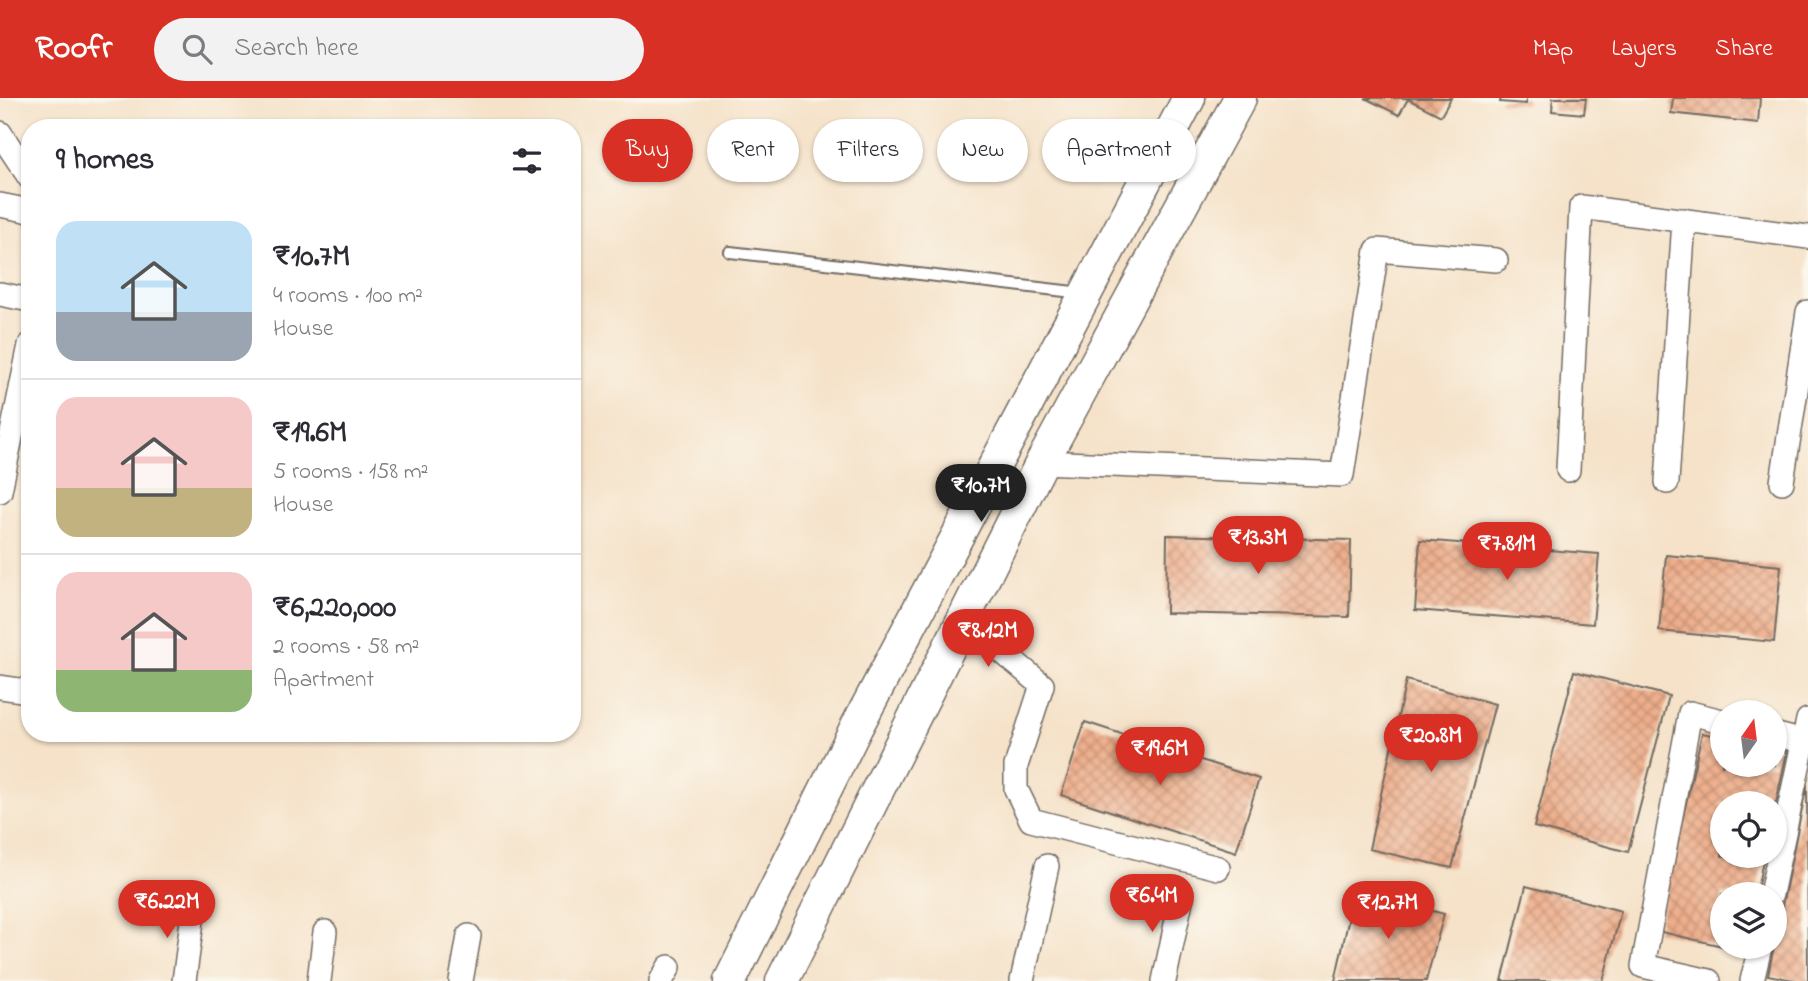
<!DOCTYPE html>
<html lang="en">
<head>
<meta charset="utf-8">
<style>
	body { margin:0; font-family:"Indie Flower",sans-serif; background:#f2f2f3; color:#2b2b33; height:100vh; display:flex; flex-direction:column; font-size:26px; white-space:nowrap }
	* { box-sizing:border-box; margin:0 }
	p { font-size:23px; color:#7c7c81 }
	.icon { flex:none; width:38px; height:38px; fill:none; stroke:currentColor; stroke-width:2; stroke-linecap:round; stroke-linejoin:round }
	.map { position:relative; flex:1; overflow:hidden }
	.details { position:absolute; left:21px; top:21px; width:560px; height:623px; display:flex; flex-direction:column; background:#fff; border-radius:28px; box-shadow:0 2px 5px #0004 }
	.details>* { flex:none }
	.guide { position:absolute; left:602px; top:21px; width:665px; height:63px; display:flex; gap:14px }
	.needle { width:46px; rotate:14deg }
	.buttons { position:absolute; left:1710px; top:602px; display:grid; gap:14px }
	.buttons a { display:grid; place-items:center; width:77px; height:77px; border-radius:50%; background:#fff; box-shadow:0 2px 5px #0004; font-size:35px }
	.price { position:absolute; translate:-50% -60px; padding:0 16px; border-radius:24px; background:#d93025; color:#fff; font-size:23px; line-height:46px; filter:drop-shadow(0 2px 4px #0008) }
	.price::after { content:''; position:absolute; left:50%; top:42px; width:21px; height:16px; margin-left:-10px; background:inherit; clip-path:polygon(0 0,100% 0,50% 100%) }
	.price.on { background:#222; color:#fff }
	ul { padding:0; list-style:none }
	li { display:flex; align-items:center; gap:21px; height:175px; padding:0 35px }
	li+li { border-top:2px solid #e1e1e2 }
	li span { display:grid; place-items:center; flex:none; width:196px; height:140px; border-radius:21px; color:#555 }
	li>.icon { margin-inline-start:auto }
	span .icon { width:84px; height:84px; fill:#fffc; stroke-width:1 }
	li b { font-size:30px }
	h2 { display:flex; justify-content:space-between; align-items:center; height:84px; padding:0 35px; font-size:30px }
	.pill { padding:0 24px; border-radius:32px; background:#fff; box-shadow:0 2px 5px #0004; font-size:24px; line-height:63px }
	.pill.on { background:#d93025; color:#fff }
	header { display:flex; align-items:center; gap:42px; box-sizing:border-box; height:98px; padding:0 35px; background:#d93025; color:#fff }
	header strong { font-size:33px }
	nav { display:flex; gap:38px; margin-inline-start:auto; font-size:24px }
	.search { width:490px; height:63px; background:#f2f2f3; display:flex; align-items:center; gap:18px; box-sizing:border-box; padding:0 24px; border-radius:38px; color:#7c7c81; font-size:26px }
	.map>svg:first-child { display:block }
</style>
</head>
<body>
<header>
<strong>Roofr</strong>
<div class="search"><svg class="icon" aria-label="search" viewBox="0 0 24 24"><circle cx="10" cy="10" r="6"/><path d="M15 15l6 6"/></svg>Search here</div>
<nav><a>Map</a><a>Layers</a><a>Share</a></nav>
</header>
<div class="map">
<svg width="1808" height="883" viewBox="0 0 1808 883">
	<defs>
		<pattern id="building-cross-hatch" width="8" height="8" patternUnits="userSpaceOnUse" patternTransform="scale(1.75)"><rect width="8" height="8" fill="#efaf8c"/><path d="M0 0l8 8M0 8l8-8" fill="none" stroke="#c28f73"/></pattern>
	</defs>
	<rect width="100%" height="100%" fill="#fbf7ec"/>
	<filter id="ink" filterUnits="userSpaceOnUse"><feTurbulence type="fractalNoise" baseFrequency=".0143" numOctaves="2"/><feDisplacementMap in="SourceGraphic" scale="14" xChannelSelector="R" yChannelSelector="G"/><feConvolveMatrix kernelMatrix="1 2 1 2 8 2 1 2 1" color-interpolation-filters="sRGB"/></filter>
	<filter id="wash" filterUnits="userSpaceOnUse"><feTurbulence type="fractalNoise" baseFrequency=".00686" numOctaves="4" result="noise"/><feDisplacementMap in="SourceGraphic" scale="28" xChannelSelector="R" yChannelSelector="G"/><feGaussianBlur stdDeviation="1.57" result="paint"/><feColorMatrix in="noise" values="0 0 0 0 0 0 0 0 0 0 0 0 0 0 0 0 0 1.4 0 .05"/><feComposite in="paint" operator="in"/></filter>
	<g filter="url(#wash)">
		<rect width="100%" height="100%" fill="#f5e2c9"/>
		<g id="blocks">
			<!-- building -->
			<path fill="url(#building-cross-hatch)" d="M 1365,0 L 1451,0 L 1441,18 L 1408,1 L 1399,17 Z
				M 1501,0 L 1526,0 L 1526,6 L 1500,4 Z
				M 1553,0 L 1586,0 L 1584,16 L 1552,13 Z
				M 1673,0 L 1760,0 L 1758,25 L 1671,15 Z
				M 1167,437 L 1351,442 L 1349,519 L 1166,515 Z
				M 1420,442 L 1599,456 L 1593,526 L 1415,512 Z
				M 1666,457 L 1781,468 L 1774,544 L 1659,533 Z
				M 1574,573 L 1669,598 L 1628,754 L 1534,729 Z
				M 1406,582 L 1495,606 L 1452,770 L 1369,751 Z
				M 1085,624 L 1259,681 L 1236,754 L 1061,697 Z
				M 1702,635 L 1722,639 L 1722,667 L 1774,667 L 1774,651 L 1787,654 L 1776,705 L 1722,705 L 1722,758 L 1764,758 L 1756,796 L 1722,796 L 1722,848 L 1657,833 Z
				M 1807,686 L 1808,883 L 1798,883 L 1768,877 Z
				M 1526,788 L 1621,813 L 1603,883 L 1502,883 Z
				M 1355,792 L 1444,816 L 1426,883 L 1335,883 Z"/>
		</g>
	</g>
	<g filter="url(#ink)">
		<use href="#blocks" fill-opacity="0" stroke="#726b62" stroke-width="2"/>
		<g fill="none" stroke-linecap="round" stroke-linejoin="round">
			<!-- lane casing -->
			<g stroke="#726b62" stroke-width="14">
				<path id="lane" d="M 730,154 L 1082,195"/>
			</g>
			<!-- street casing -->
			<g stroke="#726b62" stroke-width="26">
				<path id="street" d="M 0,35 L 30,80
					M 0,107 L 30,113
					M 0,196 L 30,202
					M 1042,364 L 1342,377 L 1377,152 L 1496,162
					M 1568,372 L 1581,109 L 1808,139
					M 1667,384 L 1684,122
					M 1782,384 L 1808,214
					M 0,393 L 30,247
					M 963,521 L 1042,587 L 1016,668 L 1016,691 L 1031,722 L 1218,770
					M 0,589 L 20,592
					M 1774,636 L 1808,645
					M 1771,796 L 1808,622
					M 184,883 L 194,808
					M 319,883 L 325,834
					M 461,883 L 469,838
					M 661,883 L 669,869
					M 1022,883 L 1047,768
					M 1164,883 L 1182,798
					M 1709,883 L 1643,868 L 1690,615 L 1722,623
					M 1752,883 L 1760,849"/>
			</g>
			<!-- secondary casing -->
			<g stroke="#726b62" stroke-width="35">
				<path id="secondary" d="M 730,883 L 856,630 L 1189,0
					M 782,883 L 1042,364 L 1240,0"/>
			</g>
			<!-- lane -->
			<use href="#lane" stroke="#fff" stroke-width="10"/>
			<!-- street -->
			<use href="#street" stroke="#fff" stroke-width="23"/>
			<!-- secondary -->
			<use href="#secondary" stroke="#fff" stroke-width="32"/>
		</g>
	</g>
</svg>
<div class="buttons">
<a><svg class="needle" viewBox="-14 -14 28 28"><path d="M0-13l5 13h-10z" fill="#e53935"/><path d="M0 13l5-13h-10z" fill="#7c7c81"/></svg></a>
<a><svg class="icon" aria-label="locate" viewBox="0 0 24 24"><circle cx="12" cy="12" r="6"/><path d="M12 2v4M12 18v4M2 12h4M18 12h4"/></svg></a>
<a><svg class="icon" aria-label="layers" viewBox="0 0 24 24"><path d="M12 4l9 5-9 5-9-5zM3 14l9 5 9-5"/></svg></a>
</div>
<b class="price on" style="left:981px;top:426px">₹10.7M</b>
<b class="price" style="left:1258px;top:478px">₹13.3M</b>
<b class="price" style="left:1507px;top:484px">₹7.81M</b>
<b class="price" style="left:988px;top:571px">₹8.12M</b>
<b class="price" style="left:1431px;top:676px">₹20.8M</b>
<b class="price" style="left:1160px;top:689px">₹19.6M</b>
<b class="price" style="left:1152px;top:836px">₹6.4M</b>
<b class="price" style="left:167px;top:842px">₹6.22M</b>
<b class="price" style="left:1388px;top:843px">₹12.7M</b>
<div class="guide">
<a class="pill on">Buy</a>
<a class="pill">Rent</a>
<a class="pill">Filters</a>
<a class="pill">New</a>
<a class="pill">Apartment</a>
</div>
<section class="details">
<h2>9 homes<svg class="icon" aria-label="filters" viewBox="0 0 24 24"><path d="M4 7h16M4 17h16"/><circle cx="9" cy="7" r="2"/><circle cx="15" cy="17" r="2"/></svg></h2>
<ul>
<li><span style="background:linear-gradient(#bfe0f5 65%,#9aa5b1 0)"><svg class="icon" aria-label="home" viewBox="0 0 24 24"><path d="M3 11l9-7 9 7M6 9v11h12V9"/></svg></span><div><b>₹10.7M</b><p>4 rooms · 100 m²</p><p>House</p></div></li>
<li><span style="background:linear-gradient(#f6c9c9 65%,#c2b280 0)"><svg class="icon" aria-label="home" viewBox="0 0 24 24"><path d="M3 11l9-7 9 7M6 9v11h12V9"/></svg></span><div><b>₹19.6M</b><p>5 rooms · 158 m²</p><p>House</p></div></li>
<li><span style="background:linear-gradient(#f6c9c9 70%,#8fb573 0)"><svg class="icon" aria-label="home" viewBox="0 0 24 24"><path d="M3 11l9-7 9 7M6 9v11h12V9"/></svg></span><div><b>₹6,220,000</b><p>2 rooms · 58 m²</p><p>Apartment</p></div></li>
</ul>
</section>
</div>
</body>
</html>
